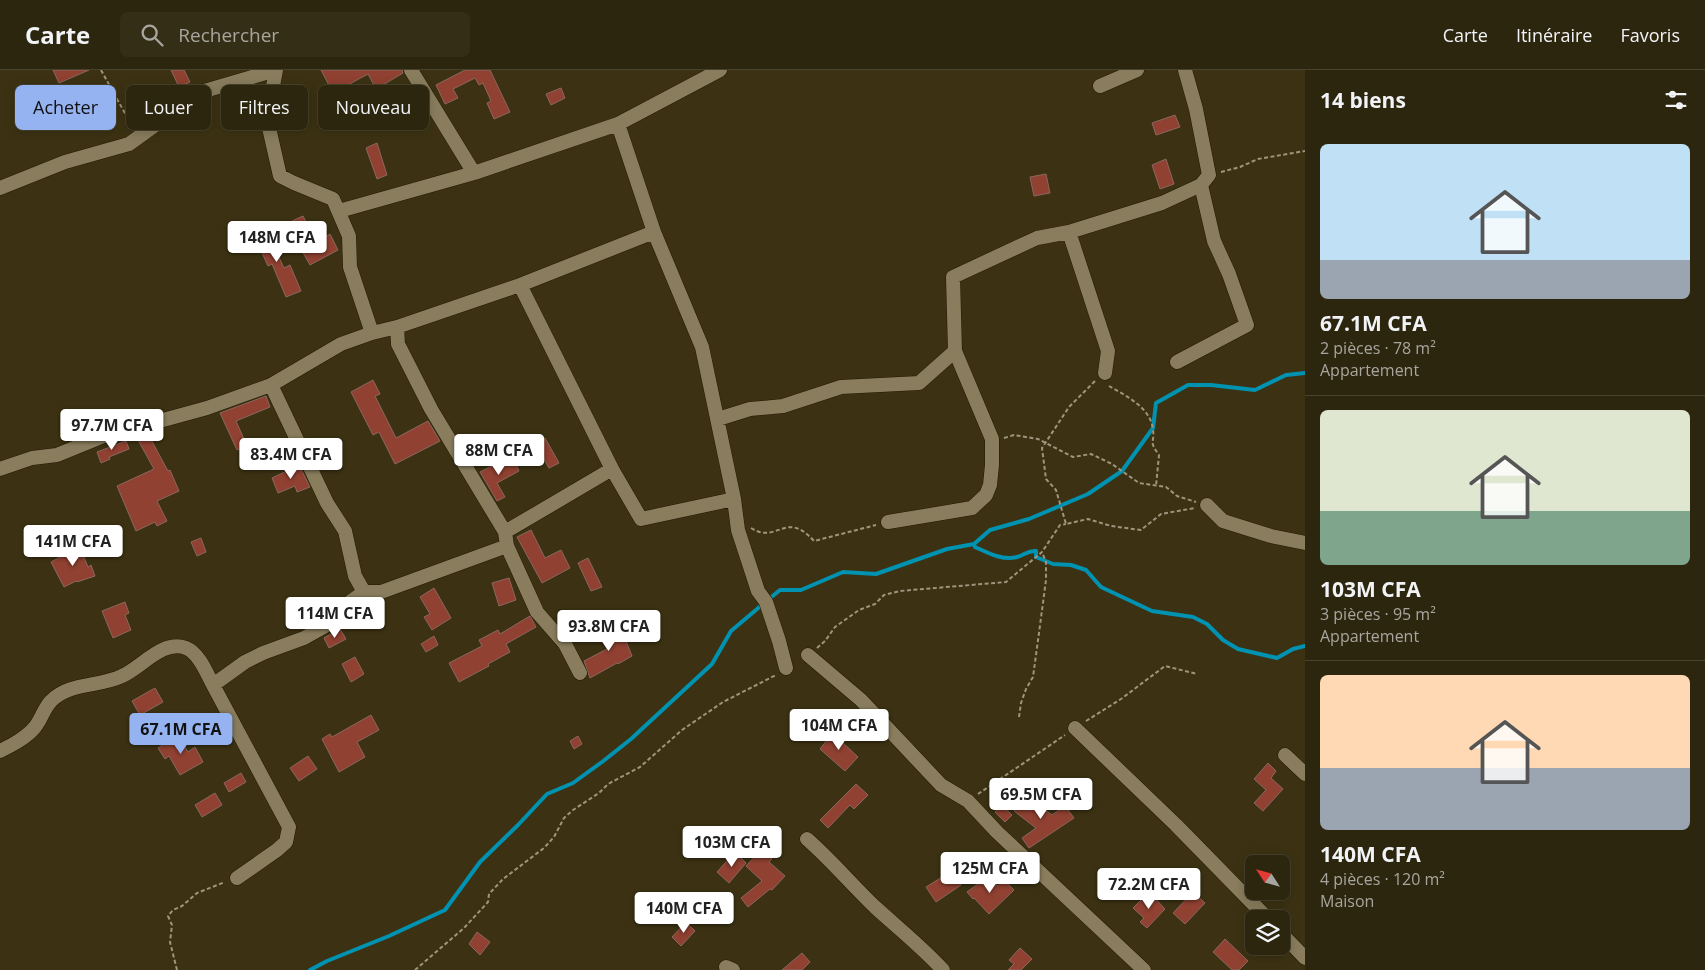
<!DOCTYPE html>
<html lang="fr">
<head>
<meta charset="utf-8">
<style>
	body { margin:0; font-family:"Open Sans",sans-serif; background:#352e17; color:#f1f3f6; height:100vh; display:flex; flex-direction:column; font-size:19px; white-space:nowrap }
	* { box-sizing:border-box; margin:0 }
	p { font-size:16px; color:#a7a59e }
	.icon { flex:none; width:28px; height:28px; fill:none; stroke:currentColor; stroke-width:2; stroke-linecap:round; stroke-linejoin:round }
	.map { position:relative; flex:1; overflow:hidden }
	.details { display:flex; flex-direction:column; background:#2d260e; width:400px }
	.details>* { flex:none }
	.hud { position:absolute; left:15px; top:15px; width:475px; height:45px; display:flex; gap:10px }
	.needle { width:32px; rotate:306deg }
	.controls { position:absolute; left:1245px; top:785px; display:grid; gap:10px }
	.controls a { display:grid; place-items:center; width:45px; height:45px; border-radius:8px; background:#2d260e; box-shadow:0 2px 12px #0003,0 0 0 1px #48432e; font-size:25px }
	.price { position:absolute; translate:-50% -42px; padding:0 11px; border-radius:5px; background:#fff; color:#222; font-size:16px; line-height:32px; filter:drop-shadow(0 1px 2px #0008) }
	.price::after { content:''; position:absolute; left:50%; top:30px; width:15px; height:11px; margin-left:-8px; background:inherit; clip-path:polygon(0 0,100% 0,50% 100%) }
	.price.current { background:#95b2f1; color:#111 }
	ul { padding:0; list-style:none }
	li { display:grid; align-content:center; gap:10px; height:265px; padding:0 15px }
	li+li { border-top:1px solid #48432e }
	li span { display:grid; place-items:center; height:155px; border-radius:8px; color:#555 }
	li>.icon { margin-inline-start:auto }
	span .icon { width:90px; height:90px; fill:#fffc; stroke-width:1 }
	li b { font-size:21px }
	h2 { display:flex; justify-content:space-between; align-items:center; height:60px; padding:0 15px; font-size:21px }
	.pill { padding:0 18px; border-radius:8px; background:#2d260e; box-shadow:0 2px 12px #0003,0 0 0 1px #48432e; font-size:18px; line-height:45px }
	.pill.current { background:#95b2f1; color:#111 }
	header { display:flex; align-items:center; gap:30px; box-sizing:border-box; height:70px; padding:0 25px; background:#2d260e; border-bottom:1px solid #48432e }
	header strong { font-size:24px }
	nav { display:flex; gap:28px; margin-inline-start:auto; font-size:18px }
	.search { width:350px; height:45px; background:#352e17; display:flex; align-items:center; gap:12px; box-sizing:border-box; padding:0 18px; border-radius:8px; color:#a7a59e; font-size:19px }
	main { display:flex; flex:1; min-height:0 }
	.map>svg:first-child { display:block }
</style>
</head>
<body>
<header>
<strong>Carte</strong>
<div class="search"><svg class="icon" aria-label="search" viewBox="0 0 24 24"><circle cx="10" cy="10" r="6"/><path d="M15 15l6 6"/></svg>Rechercher</div>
<nav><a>Carte</a><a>Itinéraire</a><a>Favoris</a></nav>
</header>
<main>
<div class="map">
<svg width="1305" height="900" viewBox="0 0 1305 900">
	<rect width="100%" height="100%" fill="#3c3213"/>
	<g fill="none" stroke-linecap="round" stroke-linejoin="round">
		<!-- stream -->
		<path stroke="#0092b1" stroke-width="4" d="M 974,474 L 975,477 C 988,483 1003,491 1017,487 C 1025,485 1028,480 1036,481 L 1036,487 L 1053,494 L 1071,495 L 1086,500 L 1101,517 L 1152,541 L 1193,547 L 1207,554 L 1223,570 L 1238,579 L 1277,588 L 1293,579 L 1305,576
			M 769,529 L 780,520 L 801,520 L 843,502 L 876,504 L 947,479 L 974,474 L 990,460 L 1029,449 L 1088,424 L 1122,401 L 1153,358 L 1156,333 L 1188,315 L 1211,315 L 1255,320 L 1286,305 L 1305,303
			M 310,900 L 327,891 L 389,866 L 445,840 L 480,792 L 518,755 L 547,724 L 573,713 L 602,692 L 631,669 L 712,594 L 731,561 L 763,534"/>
	</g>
	<!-- building -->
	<path fill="#904131" stroke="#8b675f" d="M 53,0 L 89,0 L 59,13 Z
		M 171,0 L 184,0 L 190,12 L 179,17 Z
		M 321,0 L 402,0 L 403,3 L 376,19 L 368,4 L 333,23 Z
		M 465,0 L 490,0 L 510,42 L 494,49 L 487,33 L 491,31 L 483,13 L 479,15 L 475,8 L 453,19 L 458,28 L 445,34 L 436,15 Z
		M 561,18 L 565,28 L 551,35 L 546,24 Z
		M 1175,45 L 1180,57 L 1156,65 L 1152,53 Z
		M 377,73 L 387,105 L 377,109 L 366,78 Z
		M 1166,89 L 1174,114 L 1160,119 L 1152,95 Z
		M 1046,104 L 1050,123 L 1034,126 L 1030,107 Z
		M 303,146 L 316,172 L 330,164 L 338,180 L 310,195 L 301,179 L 305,177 L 292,151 Z
		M 265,157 L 284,198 L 290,195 L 301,221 L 286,227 L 272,194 L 268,196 L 253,163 Z
		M 373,310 L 380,324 L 375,326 L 396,368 L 428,351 L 440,371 L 395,394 L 379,362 L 373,365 L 351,322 Z
		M 266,326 L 270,337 L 236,351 L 247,376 L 237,380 L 220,343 Z
		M 148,364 L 168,401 L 170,400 L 179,421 L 157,431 L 167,451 L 157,456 L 155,452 L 136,461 L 117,416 L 154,399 L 138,370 Z
		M 545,368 L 559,393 L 549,398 L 535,373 Z
		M 126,371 L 129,379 L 109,387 L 110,389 L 101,393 L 97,382 Z
		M 512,386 L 519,401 L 497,413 L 505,427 L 497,431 L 480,402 Z
		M 299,395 L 310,417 L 297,422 L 295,416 L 278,423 L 272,408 Z
		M 531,460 L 545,488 L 561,480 L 570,498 L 542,513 L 517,467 Z
		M 201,468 L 206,482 L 197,486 L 191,472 Z
		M 79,475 L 88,497 L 91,495 L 95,506 L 77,512 L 76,511 L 64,517 L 51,492 L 62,486 L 61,483 Z
		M 588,488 L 602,517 L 591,521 L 578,493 Z
		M 509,508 L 516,530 L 499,536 L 492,513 Z
		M 434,518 L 451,548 L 432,560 L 424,547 L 430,544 L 420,527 Z
		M 125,532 L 129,543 L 125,545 L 131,560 L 113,568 L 102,541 Z
		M 530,546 L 536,557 L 506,574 L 510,582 L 488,594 L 489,596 L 459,612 L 449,593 L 482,576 L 479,570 L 498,560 L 500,564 Z
		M 619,554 L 632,586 L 618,594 L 617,593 L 590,608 L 584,591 L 607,579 L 598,563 Z
		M 340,559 L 346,569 L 329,578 L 324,568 Z
		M 434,566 L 438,575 L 426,582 L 421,574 Z
		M 355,587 L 364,604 L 351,612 L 342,594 Z
		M 155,618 L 163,632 L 140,645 L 132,631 Z
		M 371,645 L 379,660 L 357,672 L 365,687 L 339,702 L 322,669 L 330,664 L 332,667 Z
		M 834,661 L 844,669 L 842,672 L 858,687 L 845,701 L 820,679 Z
		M 178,665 L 188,682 L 195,677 L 203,692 L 180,705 L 169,686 L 165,689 L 158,678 Z
		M 578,666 L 582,674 L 574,679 L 570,671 Z
		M 308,686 L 317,699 L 299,711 L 290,698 Z
		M 1268,693 L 1276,701 L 1271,708 L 1283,719 L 1263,741 L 1254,733 L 1266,720 L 1254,709 Z
		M 241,703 L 246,712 L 229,722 L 224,713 Z
		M 856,714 L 868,725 L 854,739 L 850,735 L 828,758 L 820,750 Z
		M 215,723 L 222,735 L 202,747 L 195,735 Z
		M 1026,726 L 1052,745 L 1065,736 L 1074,748 L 1029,778 L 1022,768 L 1036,758 L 1014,741 Z
		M 1002,735 L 1012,745 L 1005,752 L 995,742 Z
		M 761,780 L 772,789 L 769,792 L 785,806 L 772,820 L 770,819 L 748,837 L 741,828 L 762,811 L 746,796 Z
		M 735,782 L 746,793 L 729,813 L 717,802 Z
		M 952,801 L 961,815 L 936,832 L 926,817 Z
		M 990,805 L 997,816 L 1004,810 L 1014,820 L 989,844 L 974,828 L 973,829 L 967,822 Z
		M 1149,822 L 1165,839 L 1147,858 L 1140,852 L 1144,848 L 1133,838 Z
		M 1193,822 L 1205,833 L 1185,854 L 1173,843 Z
		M 686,852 L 695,861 L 681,876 L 672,867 Z
		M 477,862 L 490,872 L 480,885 L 469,874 Z
		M 1225,869 L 1248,891 L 1239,900 L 1232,900 L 1213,882 Z
		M 1020,878 L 1032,889 L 1021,900 L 1008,900 L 1014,894 L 1009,890 Z
		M 802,883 L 810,892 L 802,900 L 782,900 Z"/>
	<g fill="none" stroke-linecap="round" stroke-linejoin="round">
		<!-- minor casing -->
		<g stroke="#231900" stroke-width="15">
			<path id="minor" d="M 276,0 L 267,49 L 280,106 L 294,113 L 333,129 L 349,166 L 350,197 L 372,263
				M 411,0 L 474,103
				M 1100,16 L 1137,0
				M 618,54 L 654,162 L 702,277 L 734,429 L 738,460 L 758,521 L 766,532 L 779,571 L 786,598
				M 0,118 L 65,92 L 129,74 L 201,22 L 276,0
				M 339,141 L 474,103 L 618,54 L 720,0
				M 1069,162 L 1108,281 L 1105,303
				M 520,215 L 612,399 L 641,449 L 734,429
				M 397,257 L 398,274 L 431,339 L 505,462 L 507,476 L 537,542 L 565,574 L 580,603
				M 1177,292 L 1247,255 L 1229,204 L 1214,171 L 1201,115
				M 271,315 L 327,433 L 345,461 L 355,506 L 364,522
				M 718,349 L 750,339 L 783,336 L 841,317 L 919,313 L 955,281 L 953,207 L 1037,168 L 1069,162 L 1162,133 L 1201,115 L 1209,105 L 1196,39 L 1185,0
				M 0,399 L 32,388 L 57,385 L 101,367 L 207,338 L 271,315 L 341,274 L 372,263 L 397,257 L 520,215 L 654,162
				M 1207,435 L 1223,451 L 1271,466 L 1305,473
				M 888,452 L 972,438 L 986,425 L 990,415 L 992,395 L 992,369 L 955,281
				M 505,462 L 612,399
				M 808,585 L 861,630 L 941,715 L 968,731 L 997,762 L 1144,900
				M 213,615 L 289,757 L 286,772 L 277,780 L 237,808
				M 1075,658 L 1176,755 L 1268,849
				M 0,681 C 12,675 26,668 35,657 C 41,650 44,638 51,631 C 69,612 100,617 122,606 C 142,597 163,569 186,578 C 199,583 207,604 213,615 L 245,592 L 263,583 L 304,568 L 329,554 L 350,532 L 364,522 L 381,522 L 507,476
				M 1285,685 L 1305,704
				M 807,769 C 831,790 852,815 875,837 C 898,858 922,877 943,900
				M 1281,863 L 1305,888
				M 726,897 L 733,900"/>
		</g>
		<!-- path -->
		<path stroke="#9d957d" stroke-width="2" stroke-dasharray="4 2.5" stroke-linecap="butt" d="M 101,0 L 132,56
			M 1221,102 L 1240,97 L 1258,89 L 1305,81
			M 1095,311 L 1069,337 L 1042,378 L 1046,409 L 1056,420 L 1066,454 L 1088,449 L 1111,456 L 1141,460 L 1161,444 L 1195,438
			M 1109,316 C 1126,326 1150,337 1153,359 C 1155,374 1148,370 1159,385 L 1156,416
			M 1004,368 L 1014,365 L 1038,369 L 1073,387 L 1091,384 L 1112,394 L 1139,413 L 1166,417 L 1177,426 L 1196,432
			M 751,458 C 778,475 785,439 814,471 L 876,455
			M 817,578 L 825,571 L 835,557 L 859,540 L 875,534 L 884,525 L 900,521 L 1006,512 L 1042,482 L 1060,455 L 1066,454
			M 1019,647 L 1021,633 L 1026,619 L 1033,607 L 1039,563 L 1046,510 L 1046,492 L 1042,482
			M 1086,651 L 1121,629 L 1165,596 L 1197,604
			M 978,724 L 1065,665
			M 177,900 L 170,872 L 172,855 L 168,846 L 173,840 L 182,836 L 197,823 L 225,812
			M 415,900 L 464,858 L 488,832 L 489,824 L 503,809 L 544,778 L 554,767 L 564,748 L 573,740 L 599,723 L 608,714 L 640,697 L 682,660 L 723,632 L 776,605"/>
		<!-- minor -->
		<use href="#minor" stroke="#897d5d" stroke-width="14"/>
	</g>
</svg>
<div class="controls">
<a><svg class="needle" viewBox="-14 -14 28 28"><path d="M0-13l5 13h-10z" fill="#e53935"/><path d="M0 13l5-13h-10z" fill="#a7a59e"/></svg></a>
<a><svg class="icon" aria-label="layers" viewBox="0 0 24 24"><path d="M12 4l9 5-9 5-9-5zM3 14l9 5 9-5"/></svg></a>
</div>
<b class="price" style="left:277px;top:193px">148M CFA</b>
<b class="price" style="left:112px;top:381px">97.7M CFA</b>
<b class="price" style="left:499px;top:406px">88M CFA</b>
<b class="price" style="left:291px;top:410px">83.4M CFA</b>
<b class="price" style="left:73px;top:497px">141M CFA</b>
<b class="price" style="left:335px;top:569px">114M CFA</b>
<b class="price" style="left:609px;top:582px">93.8M CFA</b>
<b class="price" style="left:839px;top:681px">104M CFA</b>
<b class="price current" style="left:181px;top:685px">67.1M CFA</b>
<b class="price" style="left:1041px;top:750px">69.5M CFA</b>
<b class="price" style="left:732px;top:798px">103M CFA</b>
<b class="price" style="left:990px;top:824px">125M CFA</b>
<b class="price" style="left:1149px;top:840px">72.2M CFA</b>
<b class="price" style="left:684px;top:864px">140M CFA</b>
<div class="hud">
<a class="pill current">Acheter</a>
<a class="pill">Louer</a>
<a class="pill">Filtres</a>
<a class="pill">Nouveau</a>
</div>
</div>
<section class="details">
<h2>14 biens<svg class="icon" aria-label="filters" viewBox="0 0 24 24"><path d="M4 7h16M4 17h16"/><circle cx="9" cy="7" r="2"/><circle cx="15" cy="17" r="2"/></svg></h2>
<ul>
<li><span style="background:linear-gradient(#bfe0f5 75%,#9aa5b1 0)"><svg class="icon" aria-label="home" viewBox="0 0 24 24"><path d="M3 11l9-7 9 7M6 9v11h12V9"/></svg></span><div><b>67.1M CFA</b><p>2 pièces · 78 m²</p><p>Appartement</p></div></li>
<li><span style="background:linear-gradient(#dfe7d0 65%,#7fa58c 0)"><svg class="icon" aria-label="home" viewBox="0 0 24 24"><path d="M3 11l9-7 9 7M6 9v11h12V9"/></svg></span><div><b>103M CFA</b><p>3 pièces · 95 m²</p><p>Appartement</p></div></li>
<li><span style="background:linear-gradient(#ffd9b3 60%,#9aa5b1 0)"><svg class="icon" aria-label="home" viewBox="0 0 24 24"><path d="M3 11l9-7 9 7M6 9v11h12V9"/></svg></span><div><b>140M CFA</b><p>4 pièces · 120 m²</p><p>Maison</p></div></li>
</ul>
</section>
</main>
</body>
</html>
